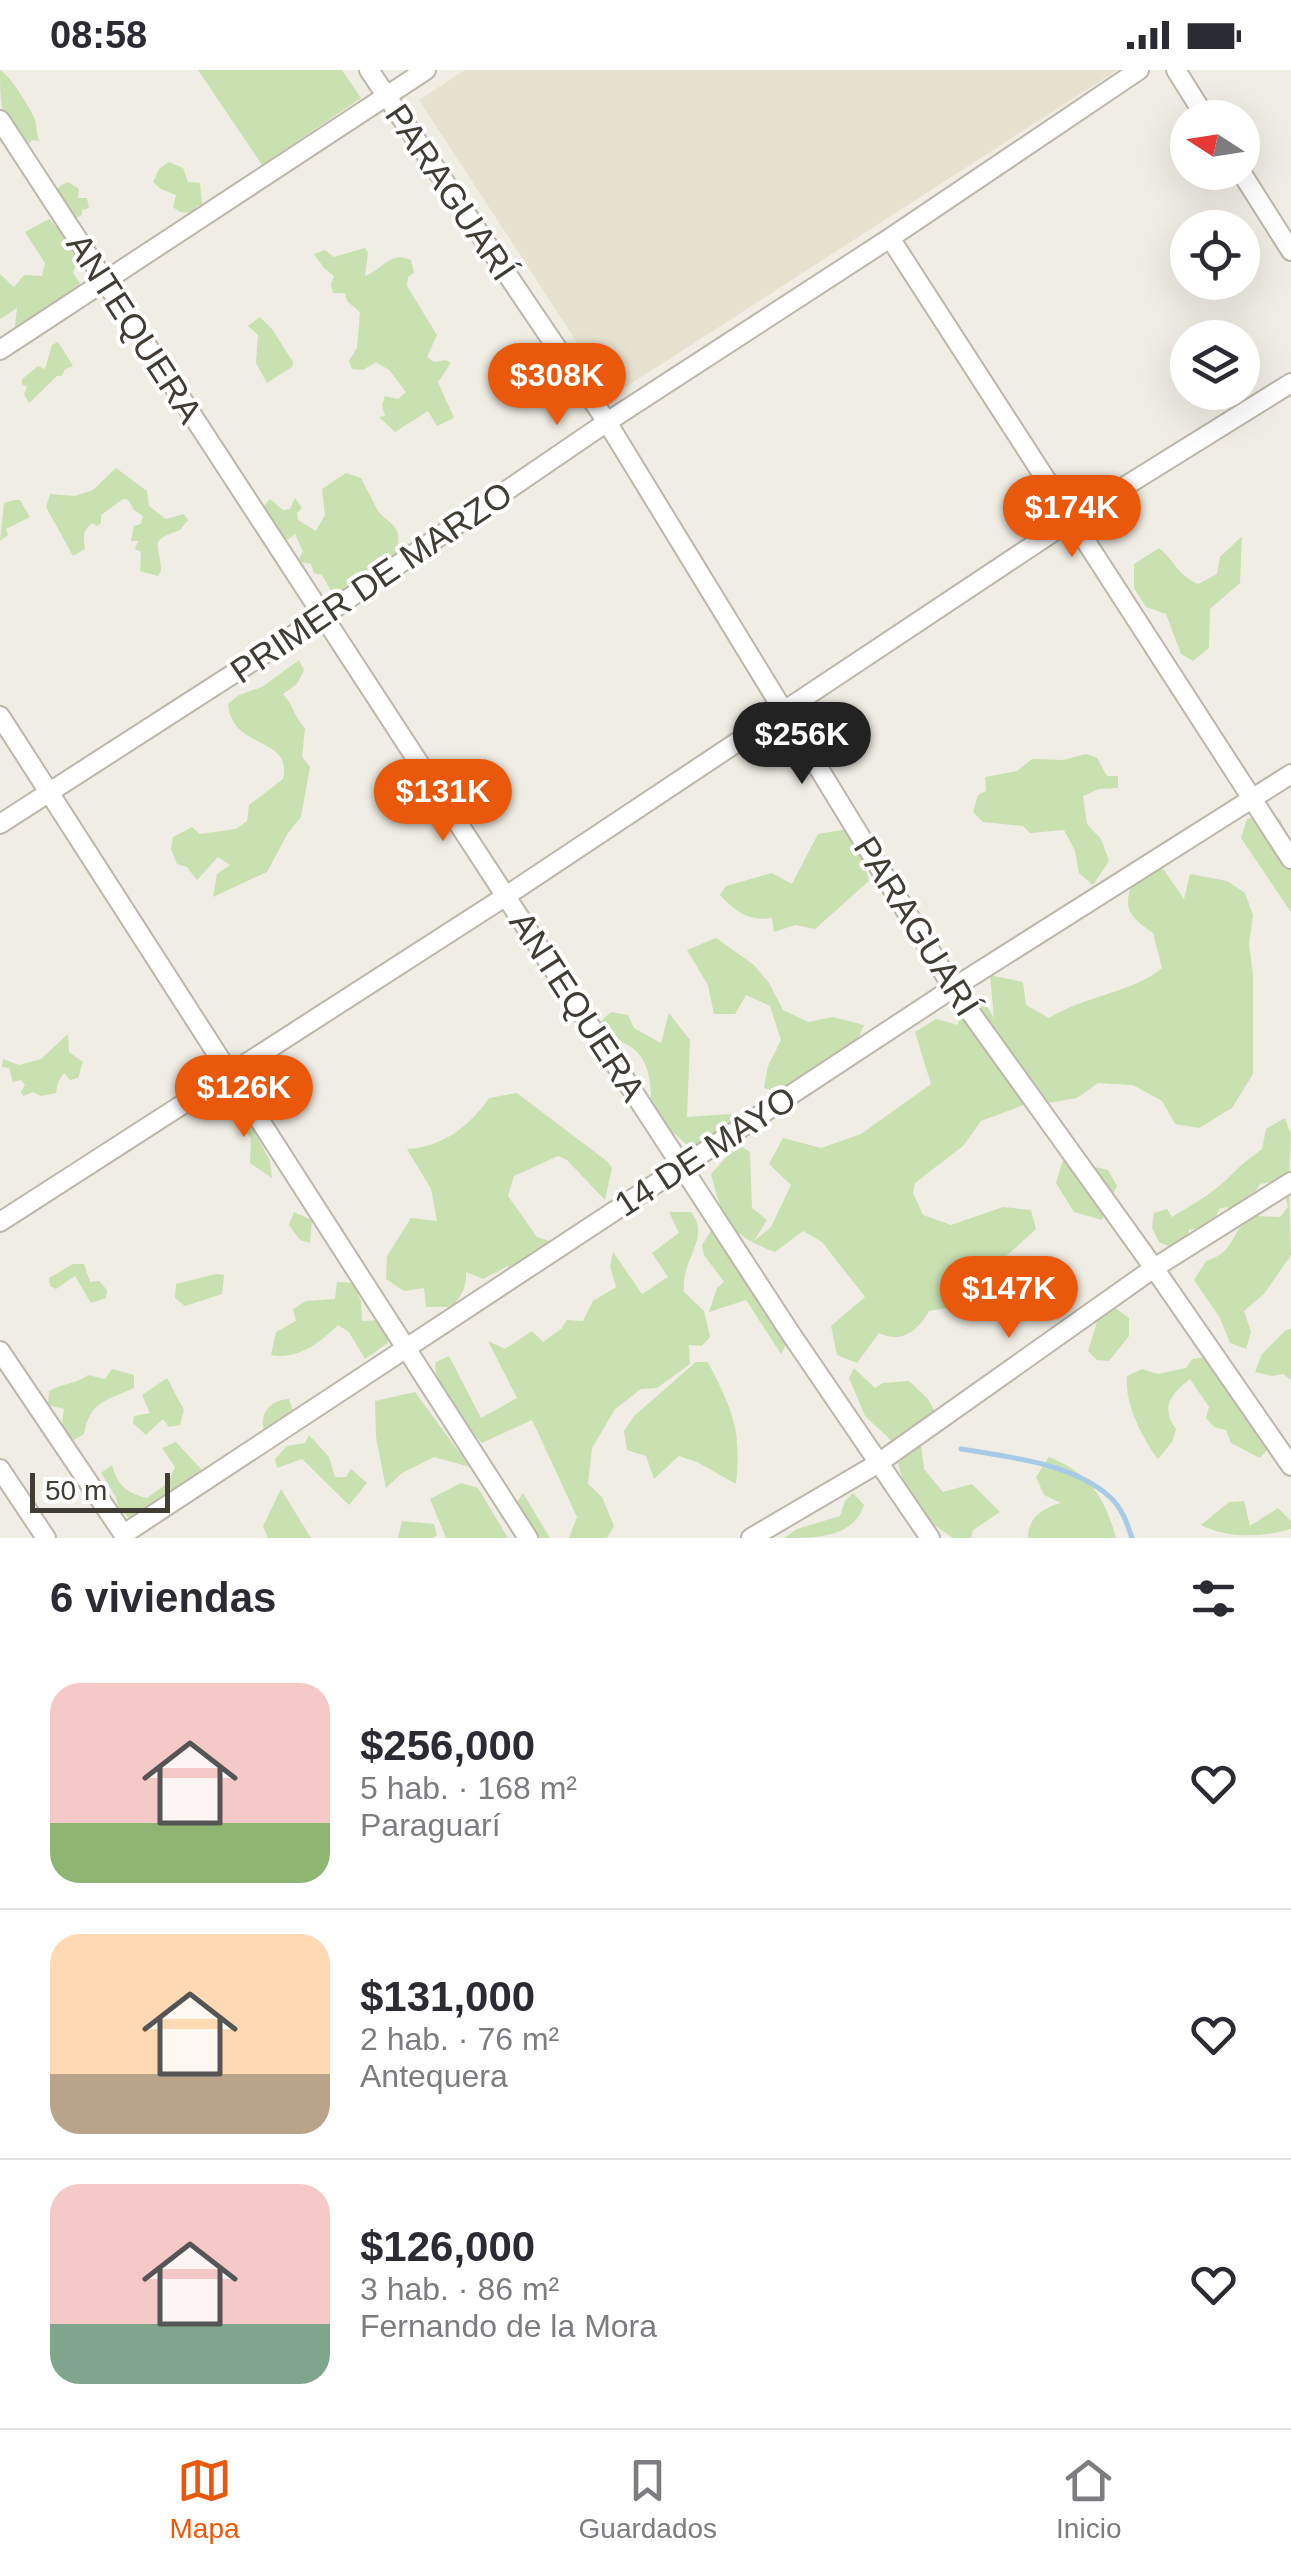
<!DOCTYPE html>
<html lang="es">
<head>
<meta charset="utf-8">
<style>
	body { margin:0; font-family:Helvetica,sans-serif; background:#f7f7f7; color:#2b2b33; height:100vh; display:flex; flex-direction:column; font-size:38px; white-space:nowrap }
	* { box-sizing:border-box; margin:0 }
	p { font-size:32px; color:#7c7c81 }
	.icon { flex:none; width:55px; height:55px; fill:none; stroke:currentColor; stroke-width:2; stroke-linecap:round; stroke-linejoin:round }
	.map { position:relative; height:1468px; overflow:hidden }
	.drawer { display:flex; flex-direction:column; background:#fff; flex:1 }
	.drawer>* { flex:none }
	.needle { width:65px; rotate:282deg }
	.tools { position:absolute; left:1170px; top:30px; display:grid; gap:20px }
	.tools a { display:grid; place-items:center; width:90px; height:90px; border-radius:50%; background:#fff; box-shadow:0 10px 40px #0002; font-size:50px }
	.scale { position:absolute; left:30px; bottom:25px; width:140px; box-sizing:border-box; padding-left:10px; border:5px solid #413d35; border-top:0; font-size:28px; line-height:35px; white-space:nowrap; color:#413d35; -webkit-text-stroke:8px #fff; paint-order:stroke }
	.price { position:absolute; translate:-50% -85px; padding:0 22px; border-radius:35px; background:#ea580c; color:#fff; font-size:32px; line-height:65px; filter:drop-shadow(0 2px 5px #0008) }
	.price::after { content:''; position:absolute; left:50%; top:60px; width:30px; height:22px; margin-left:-15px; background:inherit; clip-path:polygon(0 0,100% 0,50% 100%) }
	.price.active { background:#222; color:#fff }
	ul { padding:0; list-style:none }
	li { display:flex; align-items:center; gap:30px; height:250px; padding:0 50px }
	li+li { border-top:2px solid #e1e1e2 }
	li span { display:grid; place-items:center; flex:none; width:280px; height:200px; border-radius:30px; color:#555 }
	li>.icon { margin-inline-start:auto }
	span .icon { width:120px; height:120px; fill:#fffc; stroke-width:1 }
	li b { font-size:42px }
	h2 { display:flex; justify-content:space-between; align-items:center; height:120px; padding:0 50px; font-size:42px }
	.status { display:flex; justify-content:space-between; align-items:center; height:70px; padding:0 50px; background:#fff; direction:ltr }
	.status svg { height:28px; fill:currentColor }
	.tab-bar { display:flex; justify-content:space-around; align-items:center; height:140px; border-top:2px solid #e1e1e2; background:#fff; font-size:28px; color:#7c7c81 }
	.tab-bar a { display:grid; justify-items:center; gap:5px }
	.tab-bar .active { color:#ea580c }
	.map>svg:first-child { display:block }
</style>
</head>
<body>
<div class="status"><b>08:58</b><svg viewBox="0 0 49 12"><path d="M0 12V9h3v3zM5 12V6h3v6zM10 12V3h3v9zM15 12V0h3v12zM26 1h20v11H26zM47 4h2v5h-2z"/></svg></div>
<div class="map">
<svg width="1291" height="1468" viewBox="0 0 1291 1468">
	<rect width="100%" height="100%" fill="#f0ede4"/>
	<!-- education -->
	<path fill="#e7e1cf" d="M 465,0 L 1117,0 L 612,326 L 419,30 Z"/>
	<!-- green -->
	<path fill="#c9e0b1" d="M 0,0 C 12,8 26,32 34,47 C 37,54 36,62 39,71 L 33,70 L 27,75 C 0,63 0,27 0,0 Z
		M 198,0 L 342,0 L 361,28 L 262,95 Z
		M 169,92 L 183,98 L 188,112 L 200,113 L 202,135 L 196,136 L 195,143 L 180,142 L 173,137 L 176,125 L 161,119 L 153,112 L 159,99 Z
		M 68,112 L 79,119 L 78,128 L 87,128 L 89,138 L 82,140 L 82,145 L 71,150 L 73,141 L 68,144 L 53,124 L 60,116 Z
		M 49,149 C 63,164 83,180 73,203 L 80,213 L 74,222 L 14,263 L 17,238 L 0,249 L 0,204 L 14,217 L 24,205 L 42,206 L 45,193 L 25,162 Z
		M 365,178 L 368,183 L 365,206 C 383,200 390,180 411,190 L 414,203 L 408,207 L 407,216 L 437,265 L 427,287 L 434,292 L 446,290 L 451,293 L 438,312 L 454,348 L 437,356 L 428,341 L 395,362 L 379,347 L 385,346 L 382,335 L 385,326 L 398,329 L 406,322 L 389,300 L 376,292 L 363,300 L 352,299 L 349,291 L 357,278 L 360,242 L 347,231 L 345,223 L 333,223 L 331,214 L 334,206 L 324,198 L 314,184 L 325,180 L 334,187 Z
		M 260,247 L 272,259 L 293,292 L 292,297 L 267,313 L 256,293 L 258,265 L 248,256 Z
		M 58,272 L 73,296 L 65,299 L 62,306 L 57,306 L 29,333 L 24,324 L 27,317 L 22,314 L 22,309 L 38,296 L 45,299 L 52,275 Z
		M 116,398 L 147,421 L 149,436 L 166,449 L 184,444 L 188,450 L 180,460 C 147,472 160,472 161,500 L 158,506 L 140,501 L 141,482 L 135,479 L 138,471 L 131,471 L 134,456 L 141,454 L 143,446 L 134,440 L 128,430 L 123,429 L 101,445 L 101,453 L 97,456 L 92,453 C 83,460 83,467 85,479 L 73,486 L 46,437 L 50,424 L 75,426 L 93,420 Z
		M 346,403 L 361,408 C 366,418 372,429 377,439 C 384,452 401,453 398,473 L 403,477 L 391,491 L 336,529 L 322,505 L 314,503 L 311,494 L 301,492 L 299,488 L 303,482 L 295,464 L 287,470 L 261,440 L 270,429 L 283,440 L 290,439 L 295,428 L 302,438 L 297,443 L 298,450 L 316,461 L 325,445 L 322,419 Z
		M 14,430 L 20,430 L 30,447 L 6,459 L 8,465 L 0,471 L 4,433 Z
		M 1242,466 L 1240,513 L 1210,539 L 1209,578 L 1193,591 L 1181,584 L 1166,544 L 1146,537 L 1134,518 L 1134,494 L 1159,478 C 1177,493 1175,503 1198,514 L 1217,504 L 1220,487 Z
		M 299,590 L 304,600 L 297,614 L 283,624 C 293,634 294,647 305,658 L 302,687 L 310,697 L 301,747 L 288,763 L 267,802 L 213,827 L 217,804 L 230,795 L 218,787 L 197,810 L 187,797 L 177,794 L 171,779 L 173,767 L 192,757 L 200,764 L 236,759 L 247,751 L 249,735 L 283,709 C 293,665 232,681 228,634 L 239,625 L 262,617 Z
		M 1086,684 L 1097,688 L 1107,706 L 1118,706 L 1118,718 L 1099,719 L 1083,726 L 1087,754 L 1101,769 L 1109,791 L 1093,815 L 1079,803 L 1075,781 L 1064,760 L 1030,763 L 1023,756 L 983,752 L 973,742 L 978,725 L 986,721 L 985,707 L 1017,701 L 1032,689 L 1063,690 Z
		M 1266,743 L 1281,750 L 1291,784 L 1291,842 L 1241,768 L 1247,749 Z
		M 855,758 L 869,811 L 815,859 L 795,855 L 774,862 L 772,848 C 749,852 735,841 720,825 L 726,816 L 772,803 L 792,814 L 818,764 Z
		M 1159,793 L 1184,829 L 1190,804 L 1227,811 L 1245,823 L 1253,845 L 1249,874 L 1253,905 L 1253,1004 L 1232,1038 L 1199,1058 L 1175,1054 L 1162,1031 L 1133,1015 L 1098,1013 L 1077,1028 L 1048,1033 L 1024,1001 L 1029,1033 L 981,1051 L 963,1076 L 915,1113 L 913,1123 L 923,1145 L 951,1155 L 1003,1137 L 1031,1140 L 1036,1159 L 989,1202 L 982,1225 L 956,1236 L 929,1241 C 918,1261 901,1274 879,1263 L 857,1293 L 837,1285 L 831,1256 L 865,1227 L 822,1172 L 803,1161 L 775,1182 C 730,1165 723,1152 711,1104 L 738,1074 L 750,1082 L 752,1138 L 767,1150 L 754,1171 L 771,1157 L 791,1115 L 769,1094 L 783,1068 L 821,1078 L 861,1064 L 931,1014 L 915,962 L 936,949 L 958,955 L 959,936 L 981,927 L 994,948 L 990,905 L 1023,912 L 1026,935 L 1049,948 C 1086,925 1132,923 1162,898 L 1153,863 C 1126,844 1123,838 1134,807 Z
		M 716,868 L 754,895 L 769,913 L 783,940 L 808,952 L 833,947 L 864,955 L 854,978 L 824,991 L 803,1011 L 780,1023 L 764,1018 L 768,996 L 781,970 L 770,936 L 746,925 L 735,944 L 714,944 L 708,915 L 687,880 Z
		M 611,942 L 628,945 L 634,958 L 661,973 L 669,943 L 690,970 L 687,1047 L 732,1044 L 739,1059 L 693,1080 L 652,1044 C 650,1020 653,992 631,977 C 618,969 610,964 600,952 Z
		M 68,964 L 69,982 L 83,992 L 78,1008 L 70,1010 L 64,1003 L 58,1012 L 56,1023 L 41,1026 L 33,1022 L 23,1026 L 21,1022 L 25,1015 L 21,1010 L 13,1012 L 9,998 L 2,997 L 3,989 L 19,995 L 41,989 Z
		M 517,1023 L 608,1092 L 612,1098 L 605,1130 L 567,1090 L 558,1086 L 514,1106 L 508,1126 L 537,1167 L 553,1172 L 546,1198 L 514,1215 L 508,1196 L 483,1209 L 466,1202 C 467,1216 462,1225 452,1237 L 426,1237 L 424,1218 L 404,1221 L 386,1209 L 387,1186 L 411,1148 L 437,1151 L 431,1119 L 407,1079 C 441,1078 470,1056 489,1028 Z
		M 226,1035 L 241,1036 L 270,1091 L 272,1108 L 250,1093 L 251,1068 L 228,1042 Z
		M 1285,1048 L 1291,1065 L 1289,1103 L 1276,1111 L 1260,1114 L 1250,1131 L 1234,1142 L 1227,1137 L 1219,1139 L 1212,1156 L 1189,1160 L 1187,1173 L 1173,1178 L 1159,1172 L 1152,1158 L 1154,1143 L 1167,1139 L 1172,1147 C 1190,1136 1210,1125 1226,1110 C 1238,1098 1248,1089 1262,1079 L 1266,1059 Z
		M 1063,1090 L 1108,1100 L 1117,1116 L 1102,1150 L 1074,1142 L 1056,1113 Z
		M 1289,1119 L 1291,1185 L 1264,1224 L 1244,1241 L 1251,1262 L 1246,1279 L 1230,1273 L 1220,1248 L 1194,1210 L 1206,1191 C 1223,1186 1228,1178 1236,1164 C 1239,1157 1248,1152 1254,1146 L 1280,1147 L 1288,1137 L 1286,1129 Z
		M 294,1142 L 312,1150 L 310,1173 L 300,1170 L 289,1155 Z
		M 669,1142 L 691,1142 C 712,1168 680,1189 684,1222 L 704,1241 L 710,1267 L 702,1276 L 689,1275 L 690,1294 L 657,1318 L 641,1319 L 615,1339 L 592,1378 L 588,1414 L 602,1427 L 614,1456 L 607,1468 L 569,1468 L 577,1447 L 532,1350 L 482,1373 C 468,1355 430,1312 436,1292 L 449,1286 L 481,1348 L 517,1328 L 488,1271 L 505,1279 L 532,1261 L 543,1272 L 561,1259 L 567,1250 L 583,1251 L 593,1231 L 616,1217 L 610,1197 L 613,1182 L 642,1224 L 668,1207 L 652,1183 L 679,1163 Z
		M 716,1153 L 791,1264 L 781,1284 L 746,1230 L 709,1242 L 717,1218 L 724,1212 L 704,1185 L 702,1175 Z
		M 73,1194 L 84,1194 L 90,1212 L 99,1211 L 107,1220 L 106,1228 L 91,1233 L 75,1206 L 56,1219 L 50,1216 L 49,1208 Z
		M 216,1204 L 224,1205 L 222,1224 L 185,1236 L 175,1228 L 176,1214 Z
		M 337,1212 L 353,1213 L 361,1231 L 362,1251 L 379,1250 L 389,1259 L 388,1273 L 365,1289 L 349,1262 L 338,1255 C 320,1273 297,1290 271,1285 L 276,1262 L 296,1251 L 293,1239 L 306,1231 L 335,1229 Z
		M 1110,1234 L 1129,1248 L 1129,1266 L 1109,1291 L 1097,1290 L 1088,1281 L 1098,1249 Z
		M 1291,1259 L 1291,1310 L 1283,1304 L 1272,1306 L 1255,1302 L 1262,1284 L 1286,1260 Z
		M 1206,1287 L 1272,1362 L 1267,1380 L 1260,1388 L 1231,1373 L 1226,1360 L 1214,1357 L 1206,1348 L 1209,1337 L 1190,1309 C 1171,1324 1160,1337 1176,1359 L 1172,1372 L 1158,1389 C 1142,1368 1124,1332 1127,1306 L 1142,1299 L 1158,1304 L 1186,1298 L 1192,1289 Z
		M 696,1292 L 708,1292 C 732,1339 742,1360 736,1414 L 697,1392 L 679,1386 L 654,1409 L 646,1386 L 627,1380 L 624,1361 L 634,1346 Z
		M 854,1298 L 875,1318 L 883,1313 L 909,1311 L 928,1329 L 939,1349 L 894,1373 L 865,1346 L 849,1308 Z
		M 112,1299 L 134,1305 L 134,1318 C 106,1331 90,1331 84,1364 L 69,1373 L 61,1362 L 64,1339 L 48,1335 L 49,1321 C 63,1313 76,1314 88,1305 L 105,1309 Z
		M 167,1308 L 184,1340 L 180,1355 L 169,1357 L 163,1349 L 146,1365 L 133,1353 L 134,1346 L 150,1343 L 142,1325 Z
		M 415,1322 L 470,1397 L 434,1387 L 402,1403 L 386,1418 L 376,1367 L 375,1331 Z
		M 289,1329 L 293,1341 L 278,1359 L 265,1363 C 257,1344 271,1330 289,1329 Z
		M 309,1365 L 329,1387 L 335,1407 L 346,1407 L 351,1399 L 367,1413 L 349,1435 L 302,1389 L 277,1398 L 275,1389 L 287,1376 L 305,1373 Z
		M 176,1372 L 202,1400 L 201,1409 L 140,1448 L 128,1447 L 118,1437 L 116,1427 L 101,1403 L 112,1395 C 118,1415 126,1423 147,1428 L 168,1413 L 175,1397 L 162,1378 Z
		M 921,1374 L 924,1399 L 943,1422 L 972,1414 L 1000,1442 L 973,1460 L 971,1468 L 953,1468 L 911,1439 L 898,1393 Z
		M 1049,1387 C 1089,1403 1105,1427 1116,1468 L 1028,1468 C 1028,1447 1043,1438 1061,1433 L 1044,1425 L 1036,1407 Z
		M 461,1413 L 478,1418 L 508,1468 L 446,1468 L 430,1429 Z
		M 281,1419 L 311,1468 L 268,1468 L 263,1456 Z
		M 523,1423 L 550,1468 L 533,1468 L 532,1457 L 521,1453 L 514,1436 Z
		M 853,1423 L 864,1435 C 853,1468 817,1468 784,1468 L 797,1459 L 840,1446 L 845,1431 Z
		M 1244,1431 L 1250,1456 L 1278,1438 L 1291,1451 L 1291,1459 C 1260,1468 1227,1468 1201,1455 L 1229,1432 Z
		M 402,1451 L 434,1454 L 437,1465 L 433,1468 L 398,1468 Z"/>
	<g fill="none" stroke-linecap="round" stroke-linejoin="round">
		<!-- stream -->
		<path stroke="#a6cae7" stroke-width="5" d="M 961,1379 C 1008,1387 1073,1393 1110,1427 C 1122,1438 1127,1453 1132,1468"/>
		<!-- street casing -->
		<g stroke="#bdb7ab" stroke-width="22">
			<path id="street" d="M 369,0 L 607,352 L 953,918 L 1154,1198 L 1291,1396
				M 1176,0 L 1206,48
				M 0,50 L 791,1264 L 930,1468
				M 1241,102 L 1291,181
				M 890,168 L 1291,789
				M 0,280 L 426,0
				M 0,646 L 528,1468
				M 0,754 L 323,546 L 607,352 L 890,168 L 1139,0
				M 0,1152 L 506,826 L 1074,448 L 1291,313
				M 0,1281 L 126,1468
				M 0,1399 L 46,1468
				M 124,1464 L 953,918 L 1291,704
				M 751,1468 L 877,1394 L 1154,1198 L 1291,1112"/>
		</g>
		<!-- street -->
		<use href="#street" stroke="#fff" stroke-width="18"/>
	</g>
	<g text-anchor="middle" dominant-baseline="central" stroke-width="8" stroke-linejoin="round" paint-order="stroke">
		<!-- street labels -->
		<g font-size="35" fill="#413d35" stroke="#fff">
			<text transform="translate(451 122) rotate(56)">PARAGUARÍ</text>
			<text transform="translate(135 258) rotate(57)">ANTEQUERA</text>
			<text transform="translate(371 512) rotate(-34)">PRIMER DE MARZO</text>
			<text transform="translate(917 856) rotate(58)">PARAGUARÍ</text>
			<text transform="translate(578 936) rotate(57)">ANTEQUERA</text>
			<text transform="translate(705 1081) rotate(-33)">14 DE MAYO</text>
		</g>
	</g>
</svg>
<div class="tools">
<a><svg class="needle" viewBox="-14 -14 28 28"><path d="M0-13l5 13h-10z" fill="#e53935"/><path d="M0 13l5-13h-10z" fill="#7c7c81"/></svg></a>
<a><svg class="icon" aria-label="locate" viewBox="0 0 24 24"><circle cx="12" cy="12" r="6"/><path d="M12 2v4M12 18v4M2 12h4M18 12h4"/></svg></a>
<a><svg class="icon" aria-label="layers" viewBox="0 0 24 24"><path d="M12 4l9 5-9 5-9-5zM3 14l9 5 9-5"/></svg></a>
</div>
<div class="scale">50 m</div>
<b class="price" style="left:557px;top:358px">$308K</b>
<b class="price" style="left:1072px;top:490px">$174K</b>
<b class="price active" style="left:802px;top:717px">$256K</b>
<b class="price" style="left:443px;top:774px">$131K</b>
<b class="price" style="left:244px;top:1070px">$126K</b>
<b class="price" style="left:1009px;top:1271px">$147K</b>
</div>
<section class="drawer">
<h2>6 viviendas<svg class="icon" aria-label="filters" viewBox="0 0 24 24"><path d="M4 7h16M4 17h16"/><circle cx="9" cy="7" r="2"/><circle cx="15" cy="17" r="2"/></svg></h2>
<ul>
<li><span style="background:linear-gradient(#f6c9c9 70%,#8fb573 0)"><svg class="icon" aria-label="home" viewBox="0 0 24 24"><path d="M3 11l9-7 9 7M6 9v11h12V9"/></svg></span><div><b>$256,000</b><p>5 hab. · 168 m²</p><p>Paraguarí</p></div><svg class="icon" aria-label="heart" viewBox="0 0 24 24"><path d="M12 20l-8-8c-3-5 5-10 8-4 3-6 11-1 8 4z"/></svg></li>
<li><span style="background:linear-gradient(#ffd9b3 70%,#b9a48a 0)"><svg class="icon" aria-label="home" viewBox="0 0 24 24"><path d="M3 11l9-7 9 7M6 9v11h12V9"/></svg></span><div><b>$131,000</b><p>2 hab. · 76 m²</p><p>Antequera</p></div><svg class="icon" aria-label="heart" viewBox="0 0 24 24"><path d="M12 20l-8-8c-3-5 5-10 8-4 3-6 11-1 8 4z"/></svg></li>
<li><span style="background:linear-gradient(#f6c9c9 70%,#7fa58c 0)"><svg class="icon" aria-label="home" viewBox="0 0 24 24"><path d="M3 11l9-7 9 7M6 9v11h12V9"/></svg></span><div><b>$126,000</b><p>3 hab. · 86 m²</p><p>Fernando de la Mora</p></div><svg class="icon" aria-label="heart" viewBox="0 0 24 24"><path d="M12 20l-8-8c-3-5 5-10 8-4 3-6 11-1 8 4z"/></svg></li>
</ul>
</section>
<nav class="tab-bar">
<a class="active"><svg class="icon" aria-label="map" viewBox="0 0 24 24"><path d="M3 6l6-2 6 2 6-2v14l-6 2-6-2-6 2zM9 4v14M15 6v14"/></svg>Mapa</a>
<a><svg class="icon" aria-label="saved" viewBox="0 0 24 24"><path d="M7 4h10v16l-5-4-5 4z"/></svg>Guardados</a>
<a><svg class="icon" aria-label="home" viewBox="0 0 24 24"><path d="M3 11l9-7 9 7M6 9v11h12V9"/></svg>Inicio</a>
</nav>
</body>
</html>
